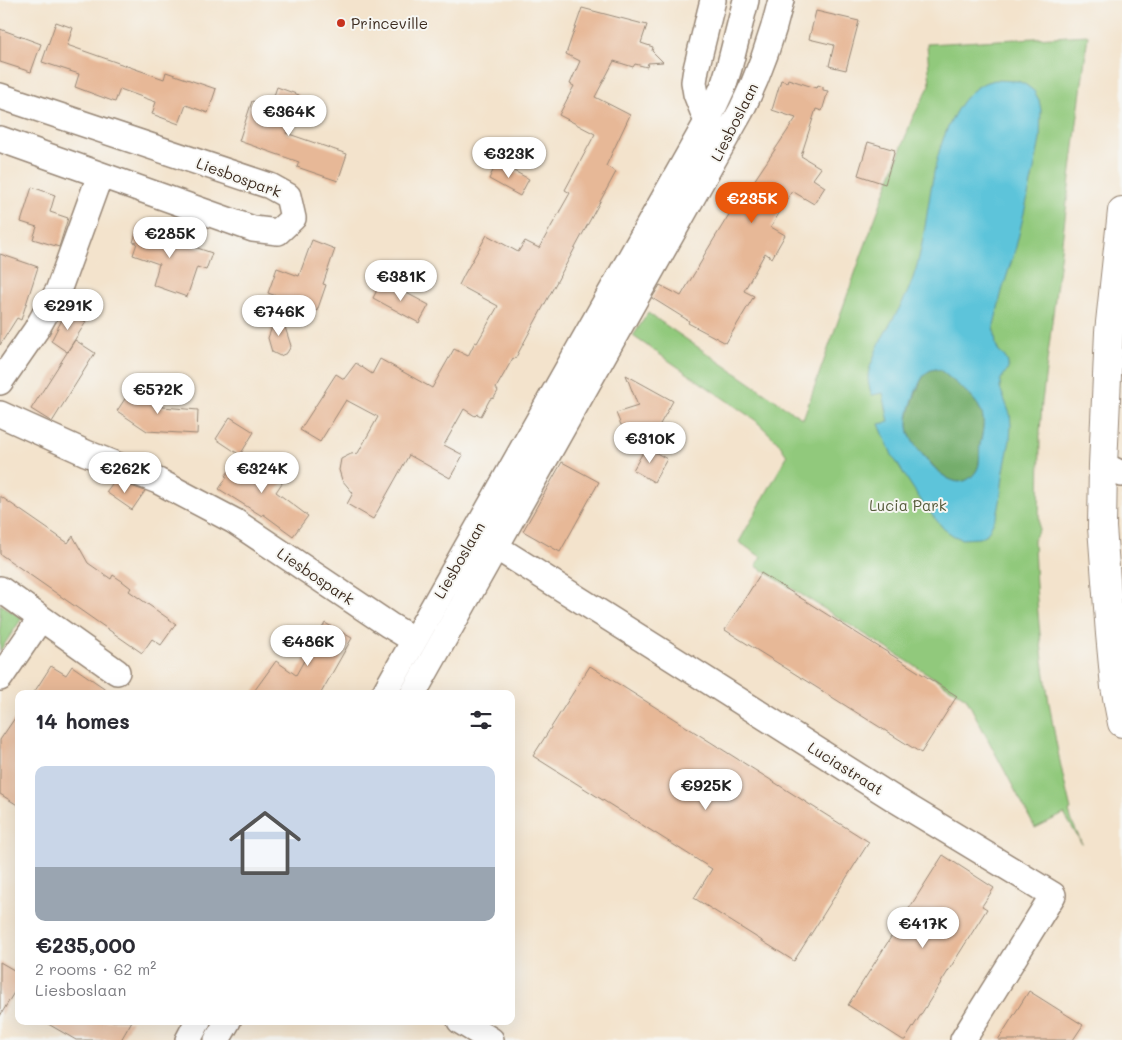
<!DOCTYPE html>
<html lang="en">
<head>
<meta charset="utf-8">
<style>
	body { margin:0; font-family:Mali,sans-serif; background:#f7f7f7; color:#2b2b33; height:100vh; display:flex; flex-direction:column; font-size:19px; white-space:nowrap }
	* { box-sizing:border-box; margin:0 }
	p { font-size:16px; color:#7c7c81 }
	.icon { flex:none; width:28px; height:28px; fill:none; stroke:currentColor; stroke-width:2; stroke-linecap:round; stroke-linejoin:round }
	.map { position:relative; flex:1; overflow:hidden }
	.panel { position:absolute; left:15px; top:690px; width:500px; height:335px; display:flex; flex-direction:column; background:#fff; border-radius:10px; box-shadow:0 5px 20px #0002 }
	.panel>* { flex:none }
	.price { position:absolute; translate:-50% -42px; padding:0 11px; border-radius:18px; background:#fff; color:#222; font-size:16px; line-height:32px; filter:drop-shadow(0 1px 2px #0008) }
	.price::after { content:''; position:absolute; left:50%; top:30px; width:15px; height:11px; margin-left:-8px; background:inherit; clip-path:polygon(0 0,100% 0,50% 100%) }
	.price.on { background:#ea580c; color:#fff }
	ul { padding:0; list-style:none }
	li { display:grid; align-content:center; gap:10px; height:265px; padding:0 20px }
	li span { display:grid; place-items:center; height:155px; border-radius:10px; color:#555 }
	li>.icon { margin-inline-start:auto }
	span .icon { width:90px; height:90px; fill:#fffc; stroke-width:1 }
	li b { font-size:21px }
	h2 { display:flex; justify-content:space-between; align-items:center; height:60px; padding:0 20px; font-size:21px }
	.map>svg:first-child { display:block }
</style>
</head>
<body>
<div class="map">
<svg width="1122" height="1040" viewBox="0 0 1122 1040">
	<rect width="100%" height="100%" fill="#f6f6f2"/>
	<filter id="ink" filterUnits="userSpaceOnUse"><feTurbulence type="fractalNoise" baseFrequency=".02" numOctaves="2"/><feDisplacementMap in="SourceGraphic" scale="10" xChannelSelector="R" yChannelSelector="G"/><feConvolveMatrix kernelMatrix="1 2 1 2 8 2 1 2 1" color-interpolation-filters="sRGB"/></filter>
	<filter id="wash" filterUnits="userSpaceOnUse"><feTurbulence type="fractalNoise" baseFrequency=".0096" numOctaves="4" result="noise"/><feDisplacementMap in="SourceGraphic" scale="20" xChannelSelector="R" yChannelSelector="G"/><feGaussianBlur stdDeviation="1.12" result="paint"/><feColorMatrix in="noise" values="0 0 0 0 0 0 0 0 0 0 0 0 0 0 0 0 0 1.4 0 .05"/><feComposite in="paint" operator="in"/></filter>
	<g filter="url(#wash)">
		<rect width="100%" height="100%" fill="#f3e3cc"/>
		<!-- green -->
		<path fill="#91c97c" stroke="#667a4d" d="M 1088,35 L 1042,402 L 1040,433 L 1039,530 L 1034,539 C 1036,630 1049,721 1071,810 L 1069,811 L 1071,819 L 1082,844 L 1064,814 L 1035,828 L 966,698 L 756,566 L 761,557 L 739,542 L 787,456 L 778,442 L 755,420 L 633,336 L 648,313 L 803,419 L 863,251 L 912,119 L 930,85 L 927,44 Z
			M 0,604 L 22,618 L 0,651 Z"/>
		<!-- forest -->
		<path fill="#74ad6c" stroke="#586c45" d="M 935,369 L 940,370 L 944,373 C 955,383 976,397 981,411 C 986,422 982,433 980,445 C 979,451 980,458 979,464 C 977,475 965,485 954,481 C 944,478 937,470 930,462 C 904,436 903,424 917,391 C 921,381 923,371 935,369 Z"/>
		<!-- water -->
		<path fill="#5dc4da" stroke="#4c777c" fill-rule="evenodd" d="M 995,80 L 1018,81 L 1026,85 L 1034,91 L 1039,100 L 1041,110 L 1040,140 L 1032,179 L 1016,247 L 1002,291 L 994,325 L 996,345 L 999,352 L 1005,357 L 1008,363 L 1008,369 L 1001,379 L 1000,388 L 1010,414 L 1011,426 L 1010,440 L 1003,476 L 1000,502 L 997,515 L 987,534 L 979,538 L 962,539 L 954,536 L 944,529 L 926,508 L 909,482 L 892,455 L 879,424 L 889,422 L 883,393 L 872,395 C 870,390 868,384 868,377 C 868,372 870,367 872,362 C 880,336 897,316 908,291 C 932,236 924,172 952,119 C 958,106 968,92 981,85 C 985,82 991,81 995,80 ZM 935,369 L 940,370 L 944,373 C 955,383 976,397 981,411 C 986,422 982,433 980,445 C 979,451 980,458 979,464 C 977,475 965,485 954,481 C 944,478 936,470 930,463 C 904,436 903,425 916,391 C 921,381 923,371 935,369 Z"/>
		<g id="blocks">
			<!-- building -->
			<path fill="#e7b897" d="M 582,8 L 647,25 L 641,43 L 653,47 L 652,51 L 663,62 L 648,63 L 647,67 L 635,64 L 633,67 L 614,61 L 595,97 L 630,115 L 606,166 L 616,172 L 515,359 L 513,358 L 496,388 L 498,391 L 494,398 L 490,399 L 481,416 L 477,414 L 475,416 L 464,409 L 444,445 L 463,455 L 450,478 L 409,455 L 373,519 L 347,504 L 353,493 L 342,480 L 339,470 L 341,459 L 351,454 L 358,453 L 378,417 L 346,400 L 320,442 L 300,430 L 336,374 L 344,379 L 356,363 L 372,374 L 380,359 L 432,388 L 454,349 L 468,356 L 475,342 L 477,343 L 498,306 L 459,285 L 465,273 L 487,235 L 518,252 L 525,241 L 539,248 L 570,193 L 565,190 L 595,134 L 559,115 L 574,86 L 570,84 L 580,61 L 566,54 Z
				M 816,11 L 859,21 L 846,70 L 829,66 L 834,45 L 809,39 Z
				M 56,22 L 73,28 L 67,45 L 164,79 L 166,72 L 216,89 L 208,113 L 186,105 L 179,124 L 152,114 L 156,102 L 120,89 L 115,102 L 75,87 L 79,74 L 42,62 Z
				M 0,29 L 41,44 L 31,72 L 0,62 Z
				M 788,79 L 816,88 L 818,85 L 823,87 L 823,90 L 828,91 L 822,111 L 816,109 L 801,156 L 821,168 L 813,179 L 825,187 L 814,204 L 792,191 L 771,227 L 785,235 L 772,258 L 765,253 L 744,291 L 754,296 L 726,343 L 688,323 L 689,321 L 652,298 L 660,285 L 681,296 L 704,257 L 703,257 L 733,208 L 729,206 L 739,189 L 742,191 L 744,188 L 748,190 L 796,118 L 772,110 L 781,80 L 787,82 Z
				M 277,87 L 299,95 L 286,133 L 347,154 L 338,181 L 297,167 L 299,162 L 239,141 L 252,101 L 270,107 Z
				M 868,142 L 895,150 L 885,184 L 858,175 Z
				M 497,162 L 529,179 L 520,196 L 489,179 Z
				M 32,187 L 55,195 L 50,212 L 68,218 L 59,247 L 33,239 L 37,227 L 21,222 Z
				M 139,224 L 181,238 L 180,242 L 212,253 L 206,270 L 197,267 L 187,297 L 153,285 L 159,264 L 133,255 L 137,243 L 133,242 Z
				M 312,240 L 335,249 L 323,284 L 326,285 L 317,311 L 268,293 L 277,268 L 299,276 Z
				M 0,254 L 38,267 L 21,320 L 17,318 L 0,345 Z
				M 382,280 L 429,305 L 419,323 L 373,298 Z
				M 279,308 L 291,346 L 287,353 L 280,356 L 272,352 L 268,338 Z
				M 66,312 L 86,322 L 67,352 L 51,341 Z
				M 75,340 L 95,353 L 52,422 L 31,409 Z
				M 626,375 L 673,401 L 650,442 L 621,425 L 616,413 L 638,406 Z
				M 132,388 L 163,407 L 198,410 L 197,434 L 147,431 L 117,411 Z
				M 230,417 L 254,432 L 240,455 L 216,439 Z
				M 646,447 L 667,459 L 654,482 L 633,470 Z
				M 243,454 L 284,480 L 276,492 L 308,516 L 293,536 L 263,514 L 262,516 L 219,489 L 227,477 L 225,476 Z
				M 562,462 L 599,482 L 560,552 L 523,531 Z
				M 115,480 L 145,491 L 132,510 L 106,492 Z
				M 0,496 L 68,543 L 73,536 L 88,563 L 111,579 L 113,575 L 122,581 L 131,588 L 129,591 L 176,624 L 161,645 L 152,639 L 142,653 L 0,554 Z
				M 761,573 L 957,696 L 921,753 L 725,630 Z
				M 325,623 L 352,638 L 321,693 L 323,694 L 252,694 L 276,661 L 296,675 Z
				M 51,666 L 66,675 L 72,666 L 113,694 L 33,694 Z
				M 590,666 L 869,842 L 794,961 L 694,898 L 712,869 L 533,756 Z
				M 19,712 L 19,806 L 0,794 L 0,740 Z
				M 943,855 L 994,888 L 982,906 L 987,909 L 905,1040 L 903,1040 L 848,1005 Z
				M 0,962 L 19,973 L 19,984 L 0,1016 Z
				M 1029,991 L 1083,1025 L 1073,1040 L 998,1040 Z
				M 43,1021 L 132,1021 L 121,1040 L 76,1040 Z"/>
		</g>
	</g>
	<g filter="url(#ink)">
		<use href="#blocks" fill-opacity="0" stroke="#978675" stroke-width="1"/>
		<g fill="none" stroke-linecap="round" stroke-linejoin="round">
			<!-- minor casing -->
			<g stroke="#978675" stroke-width="28">
				<path id="minor" d="M 0,96 L 270,186 L 288,196 L 293,218 L 278,232 L 253,229 L 0,139
					M 707,122 L 696,94 L 694,82 L 696,69 L 713,0
					M 0,382 L 36,330 L 58,291 L 100,175
					M 0,414 L 86,453 L 158,481 L 234,521 L 389,625 L 414,640
					M 1103,465 L 1122,474
					M 496,547 L 612,620 L 896,800 L 1053,895 L 963,1040
					M 0,589 L 117,672
					M 0,678 L 41,618
					M 384,694 L 707,122 L 723,87 L 729,68 L 746,0
					M 413,694 L 741,111 C 759,75 772,38 781,0
					M 460,1021 L 491,1040
					M 188,1040 L 198,1021
					M 217,1040 L 228,1021"/>
			</g>
			<!-- major casing -->
			<g stroke="#978675" stroke-width="30">
				<path id="major" d="M 1122,211 L 1109,332 L 1103,465 L 1102,527 L 1110,634 L 1115,687 L 1122,723"/>
			</g>
			<!-- minor -->
			<use href="#minor" stroke="#fff" stroke-width="25"/>
			<!-- major -->
			<use href="#major" stroke="#fff" stroke-width="28"/>
		</g>
	</g>
	<!-- markers -->
	<circle fill="#c8321e" stroke="#f6f6f2" stroke-width="2" cx="341" cy="23" r="5"/>
	<g text-anchor="middle" dominant-baseline="central" stroke-width="4" stroke-linejoin="round" paint-order="stroke">
		<!-- poi labels -->
		<g font-size="15" fill="#3b2a1e" stroke="#f6f6f2" text-anchor="start">
			<text x="351" y="23">Princeville</text>
		</g>
		<!-- street labels -->
		<g font-size="15" fill="#3b2a1e" stroke="#f6f6f2">
			<text transform="translate(734 122) rotate(-63)">Liesboslaan</text>
			<text transform="translate(239 177) rotate(20)">Liesbospark</text>
			<text transform="translate(459 560) rotate(-60)">Liesboslaan</text>
			<text transform="translate(316 576) rotate(34)">Liesbospark</text>
			<text transform="translate(846 768) rotate(32)">Luciastraat</text>
		</g>
		<!-- park labels -->
		<g font-size="15" fill="#555a3a" stroke="#f6f6f2">
			<text x="908" y="505">Lucia Park</text>
		</g>
	</g>
</svg>
<b class="price" style="left:289px;top:137px">€364K</b>
<b class="price" style="left:509px;top:179px">€323K</b>
<b class="price on" style="left:752px;top:224px">€235K</b>
<b class="price" style="left:170px;top:259px">€285K</b>
<b class="price" style="left:401px;top:302px">€381K</b>
<b class="price" style="left:68px;top:331px">€291K</b>
<b class="price" style="left:279px;top:337px">€746K</b>
<b class="price" style="left:158px;top:415px">€572K</b>
<b class="price" style="left:650px;top:464px">€310K</b>
<b class="price" style="left:125px;top:494px">€262K</b>
<b class="price" style="left:262px;top:494px">€324K</b>
<b class="price" style="left:308px;top:667px">€486K</b>
<b class="price" style="left:706px;top:811px">€925K</b>
<b class="price" style="left:923px;top:949px">€417K</b>
<section class="panel">
<h2>14 homes<svg class="icon" aria-label="filters" viewBox="0 0 24 24"><path d="M4 7h16M4 17h16"/><circle cx="9" cy="7" r="2"/><circle cx="15" cy="17" r="2"/></svg></h2>
<ul>
<li><span style="background:linear-gradient(#c9d6e8 65%,#9aa5b1 0)"><svg class="icon" aria-label="home" viewBox="0 0 24 24"><path d="M3 11l9-7 9 7M6 9v11h12V9"/></svg></span><div><b>€235,000</b><p>2 rooms · 62 m²</p><p>Liesboslaan</p></div></li>
</ul>
</section>
</div>
</body>
</html>
